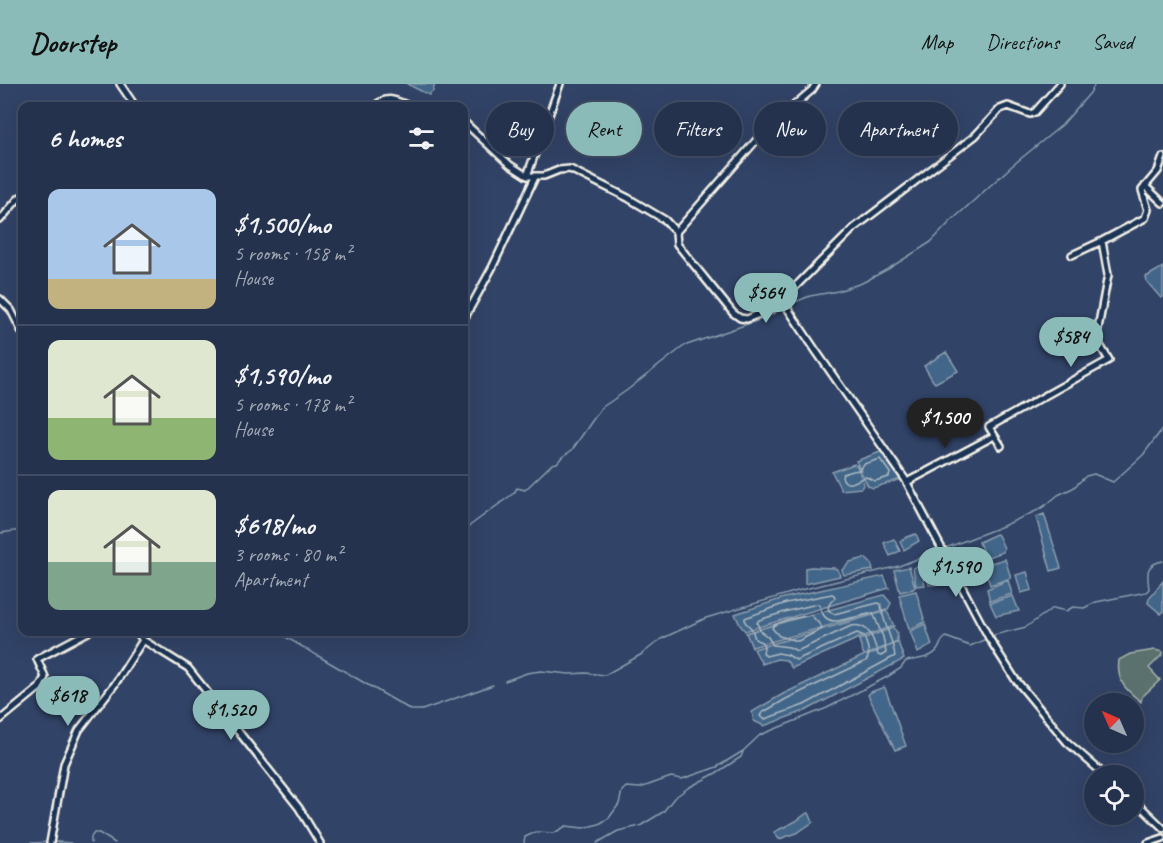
<!DOCTYPE html>
<html lang="en">
<head>
<meta charset="utf-8">
<style>
	body { margin:0; font-family:Caveat,sans-serif; background:#2d3a54; color:#f1f3f6; height:100vh; display:flex; flex-direction:column; font-size:22px; white-space:nowrap }
	* { box-sizing:border-box; margin:0 }
	p { font-size:20px; color:#a3aab6 }
	.icon { flex:none; width:33px; height:33px; fill:none; stroke:currentColor; stroke-width:2; stroke-linecap:round; stroke-linejoin:round }
	.map { position:relative; flex:1; overflow:hidden }
	.drawer { position:absolute; left:18px; top:18px; width:450px; height:534px; display:flex; flex-direction:column; background:#25324d; border-radius:12px; box-shadow:0 6px 24px #0002,0 0 0 2px #424d65 }
	.drawer>* { flex:none }
	.top-card { position:absolute; left:486px; top:18px; width:570px; height:54px; display:flex; gap:12px }
	.needle { width:39px; rotate:315deg }
	.fabs { position:absolute; left:1084px; top:609px; display:grid; gap:12px }
	.fabs a { display:grid; place-items:center; width:60px; height:60px; border-radius:50%; background:#25324d; box-shadow:0 6px 24px #0002,0 0 0 2px #424d65; font-size:30px }
	.price { position:absolute; translate:-50% -51px; padding:0 14px; border-radius:21px; background:#8bbbb9; color:#111; font-size:20px; line-height:39px; filter:drop-shadow(0 2px 3px #0008) }
	.price::after { content:''; position:absolute; left:50%; top:36px; width:18px; height:14px; margin-left:-9px; background:inherit; clip-path:polygon(0 0,100% 0,50% 100%) }
	.price.active { background:#222; color:#fff }
	ul { padding:0; list-style:none }
	li { display:flex; align-items:center; gap:18px; height:150px; padding:0 30px }
	li+li { border-top:2px solid #424d65 }
	li span { display:grid; place-items:center; flex:none; width:168px; height:120px; border-radius:12px; color:#555 }
	li>.icon { margin-inline-start:auto }
	span .icon { width:72px; height:72px; fill:#fffc; stroke-width:1 }
	li b { font-size:26px }
	h2 { display:flex; justify-content:space-between; align-items:center; height:72px; padding:0 30px; font-size:26px }
	.chip { padding:0 21px; border-radius:27px; background:#25324d; box-shadow:0 6px 24px #0002,0 0 0 2px #424d65; font-size:21px; line-height:54px }
	.chip.active { background:#8bbbb9; color:#111 }
	header { display:flex; align-items:center; gap:36px; box-sizing:border-box; height:84px; padding:0 30px; background:#8bbbb9; color:#111 }
	header strong { font-size:28px }
	nav { display:flex; gap:33px; margin-inline-start:auto; font-size:21px }
	.map>svg:first-child { display:block }
</style>
</head>
<body>
<header>
<strong>Doorstep</strong>
<nav><a>Map</a><a>Directions</a><a>Saved</a></nav>
</header>
<div class="map">
<svg width="1163" height="759" viewBox="0 0 1163 759">
	<rect width="100%" height="100%" fill="#314367"/>
	<filter id="ink" filterUnits="userSpaceOnUse"><feTurbulence type="fractalNoise" baseFrequency=".0167" numOctaves="2"/><feDisplacementMap in="SourceGraphic" scale="12" xChannelSelector="R" yChannelSelector="G"/><feConvolveMatrix kernelMatrix="1 2 1 2 8 2 1 2 1" color-interpolation-filters="sRGB"/></filter>
	<g filter="url(#ink)">
		<!-- green -->
		<path fill="#5a716d" stroke="#a7b1aa" stroke-width="1.5" d="M 1155,566 L 1163,568 L 1163,570 L 1149,584 L 1160,596 L 1142,613 L 1141,618 C 1125,605 1116,597 1119,576 L 1130,570 Z"/>
		<!-- water -->
		<path fill="#436689" stroke="#8a9eaf" stroke-width="1.5" d="M 407,0 L 435,0 L 433,7 L 429,11 Z
			M 1163,183 L 1163,213 L 1161,214 L 1147,198 L 1146,193 Z
			M 946,268 L 958,287 L 935,299 L 933,297 L 924,282 Z
			M 883,367 L 901,395 L 873,404 L 868,402 L 856,377 Z
			M 854,380 L 857,382 L 864,400 L 861,404 L 841,406 L 832,388 Z
			M 1044,430 L 1061,484 L 1051,487 L 1036,433 Z
			M 916,450 L 919,457 L 904,466 L 900,457 L 907,453 Z
			M 996,450 L 998,451 L 1004,464 L 1003,468 L 985,474 L 979,458 Z
			M 894,455 L 900,467 L 890,472 L 884,459 Z
			M 865,474 C 869,477 873,480 873,486 L 844,491 L 842,486 L 850,478 Z
			M 936,475 L 941,500 L 929,501 L 924,478 Z
			M 1005,475 L 1011,494 L 990,501 L 984,481 Z
			M 920,481 L 925,501 L 916,502 L 913,484 Z
			M 811,483 L 834,484 L 838,486 L 840,492 L 805,500 L 805,484 Z
			M 909,483 L 915,503 L 913,505 L 900,508 L 894,486 Z
			M 1027,488 L 1032,506 L 1021,509 L 1016,491 Z
			M 884,492 L 889,504 L 745,547 L 740,541 L 735,530 L 784,514 Z
			M 1008,496 L 1012,510 L 990,517 L 987,505 Z
			M 1163,497 L 1163,528 L 1161,530 L 1148,519 L 1149,514 Z
			M 916,507 L 925,538 L 909,545 L 899,511 Z
			M 884,511 L 891,519 L 888,525 L 752,563 L 746,549 L 780,539 Z
			M 1013,512 L 1019,527 L 996,532 L 990,519 Z
			M 887,527 L 894,542 L 859,554 L 792,584 L 786,576 L 777,575 L 762,580 L 754,565 Z
			M 925,540 L 932,561 L 918,569 L 910,547 Z
			M 893,544 L 897,548 L 897,557 L 866,571 L 869,571 L 898,558 L 904,575 L 807,626 L 764,642 L 754,637 L 752,628 L 783,610 L 865,571 L 863,569 L 859,556 Z
			M 884,603 L 885,604 L 906,662 L 895,666 L 868,611 L 871,608 Z
			M 807,729 L 809,729 L 813,738 L 797,749 L 779,755 L 774,748 L 796,737 Z"/>
		<g fill="none" stroke-linecap="round" stroke-linejoin="round">
			<!-- shore -->
			<path stroke="#adb9c2" stroke-width="1.5" d="M 880,375 L 890,389 L 889,393 L 875,397 L 866,393 C 857,395 847,406 842,393 L 843,390 L 853,387 L 859,386 L 864,380 Z
				M 832,510 L 834,511 L 835,514 C 829,519 824,526 834,530 L 878,519 L 881,520 C 882,537 893,555 895,572 L 804,621 L 765,635 L 762,634 L 760,632 L 762,629 L 786,615 L 866,577 C 872,570 866,560 864,552 L 857,549 L 796,576 L 788,571 L 778,569 L 766,572 L 763,569 L 764,564 L 763,559 L 755,555 L 752,545 L 745,538 L 745,534 L 786,519 Z
				M 817,520 L 820,522 C 822,532 827,538 838,537 L 873,529 L 883,553 L 886,569 L 881,572 L 878,571 C 874,557 870,538 851,542 L 797,567 L 789,563 L 773,561 L 768,553 L 761,548 L 757,539 L 759,536 L 788,527 Z
				M 811,531 L 821,542 L 822,545 L 798,557 L 779,552 L 772,544 L 774,541 L 790,535 Z"/>
			<!-- stream -->
			<path stroke="#8a9eaf" stroke-width="1.5" d="M 790,220 L 810,212 L 838,207 L 862,199 L 888,185 L 931,158 L 950,138 L 1013,81 L 1062,41 L 1090,9 L 1095,0
				M 468,443 L 514,409 L 517,404 L 525,406 L 552,380 L 557,379 L 562,373 L 572,366 L 601,324 L 626,307 L 684,262 L 768,233 L 784,223
				M 0,449 L 22,446
				M 277,548 L 411,626 L 422,626 L 493,601
				M 990,552 L 1026,543 L 1053,524 L 1066,527 L 1073,523 L 1084,524 L 1096,518 L 1146,508 L 1149,505 C 1147,489 1145,480 1163,477
				M 505,597 L 527,589 L 541,587 L 569,590 L 586,589 L 605,591 L 642,570 L 661,555 L 706,534 L 801,506 L 899,482 L 1003,442 L 1038,426 L 1046,421 L 1058,411 L 1073,404 L 1086,392 L 1094,390 L 1113,398 L 1143,371 L 1163,344
				M 31,759 L 58,758 L 71,759
				M 91,759 L 91,753 L 94,749 L 99,749 L 115,759
				M 524,759 L 525,753 L 536,748 L 554,749 L 566,742 L 583,744 L 599,740 L 609,734 L 619,720 L 622,707 L 626,703 L 640,704 L 671,693 L 682,695 L 717,683 L 743,667 L 760,651 L 827,624 L 887,593 L 901,584 L 906,577 C 916,575 932,575 938,565 C 941,560 940,557 946,553 L 970,562 L 986,555
				M 597,759 L 618,747 L 640,742 L 663,728 L 674,714 L 688,704 L 716,689 L 741,673 L 743,668"/>
			<!-- street casing -->
			<g stroke="#f4f1e8" stroke-width="10">
				<path id="street" d="M 120,0 L 135,22
					M 375,22 C 387,11 395,16 409,22
					M 464,38 L 510,81 L 527,92 L 544,92 L 559,86 L 570,85 L 628,114 L 665,136 L 676,148 L 677,160 L 733,229 L 740,234 L 747,235 L 775,223 L 782,216 L 816,267 L 905,395 L 989,554 L 1015,595 L 1067,658 L 1106,692
					M 527,92 L 560,0
					M 1145,102 L 1163,119
					M 0,136 L 17,116 L 22,112
					M 676,148 L 767,44 L 812,6 L 816,0
					M 1072,171 L 1102,157 L 1145,134 L 1148,126 L 1142,106 L 1158,87 L 1163,73
					M 0,215 L 11,226 L 22,248
					M 782,216 L 854,144 L 975,52 L 1000,25 L 1008,22 L 1030,30 L 1035,28 L 1060,0
					M 464,235 L 492,184 L 535,93
					M 1001,362 L 989,343 L 1109,276 L 1096,255 L 1108,191 L 1102,157
					M 907,398 L 994,352
					M 137,548 L 143,556 L 188,584 L 299,724 L 320,759
					M 0,636 L 39,604 L 45,593 L 37,575 L 88,548
					M 1134,716 L 1163,744
					M 50,759 L 64,680 L 79,646 L 115,600 L 143,556
					M 1148,759 L 1163,754"/>
			</g>
			<!-- street -->
			<use href="#street" stroke="#1d3557" stroke-width="5"/>
		</g>
	</g>
</svg>
<div class="fabs">
<a><svg class="needle" viewBox="-14 -14 28 28"><path d="M0-13l5 13h-10z" fill="#e53935"/><path d="M0 13l5-13h-10z" fill="#a3aab6"/></svg></a>
<a><svg class="icon" aria-label="locate" viewBox="0 0 24 24"><circle cx="12" cy="12" r="6"/><path d="M12 2v4M12 18v4M2 12h4M18 12h4"/></svg></a>
</div>
<b class="price" style="left:766px;top:240px">$564</b>
<b class="price" style="left:1071px;top:284px">$584</b>
<b class="price active" style="left:945px;top:365px">$1,500</b>
<b class="price" style="left:956px;top:514px">$1,590</b>
<b class="price" style="left:68px;top:643px">$618</b>
<b class="price" style="left:231px;top:657px">$1,520</b>
<div class="top-card">
<a class="chip">Buy</a>
<a class="chip active">Rent</a>
<a class="chip">Filters</a>
<a class="chip">New</a>
<a class="chip">Apartment</a>
</div>
<section class="drawer">
<h2>6 homes<svg class="icon" aria-label="filters" viewBox="0 0 24 24"><path d="M4 7h16M4 17h16"/><circle cx="9" cy="7" r="2"/><circle cx="15" cy="17" r="2"/></svg></h2>
<ul>
<li><span style="background:linear-gradient(#a9c7e8 75%,#c2b280 0)"><svg class="icon" aria-label="home" viewBox="0 0 24 24"><path d="M3 11l9-7 9 7M6 9v11h12V9"/></svg></span><div><b>$1,500/mo</b><p>5 rooms · 158 m²</p><p>House</p></div></li>
<li><span style="background:linear-gradient(#dfe7d0 65%,#8fb573 0)"><svg class="icon" aria-label="home" viewBox="0 0 24 24"><path d="M3 11l9-7 9 7M6 9v11h12V9"/></svg></span><div><b>$1,590/mo</b><p>5 rooms · 178 m²</p><p>House</p></div></li>
<li><span style="background:linear-gradient(#dfe7d0 60%,#7fa58c 0)"><svg class="icon" aria-label="home" viewBox="0 0 24 24"><path d="M3 11l9-7 9 7M6 9v11h12V9"/></svg></span><div><b>$618/mo</b><p>3 rooms · 80 m²</p><p>Apartment</p></div></li>
</ul>
</section>
</div>
</body>
</html>
